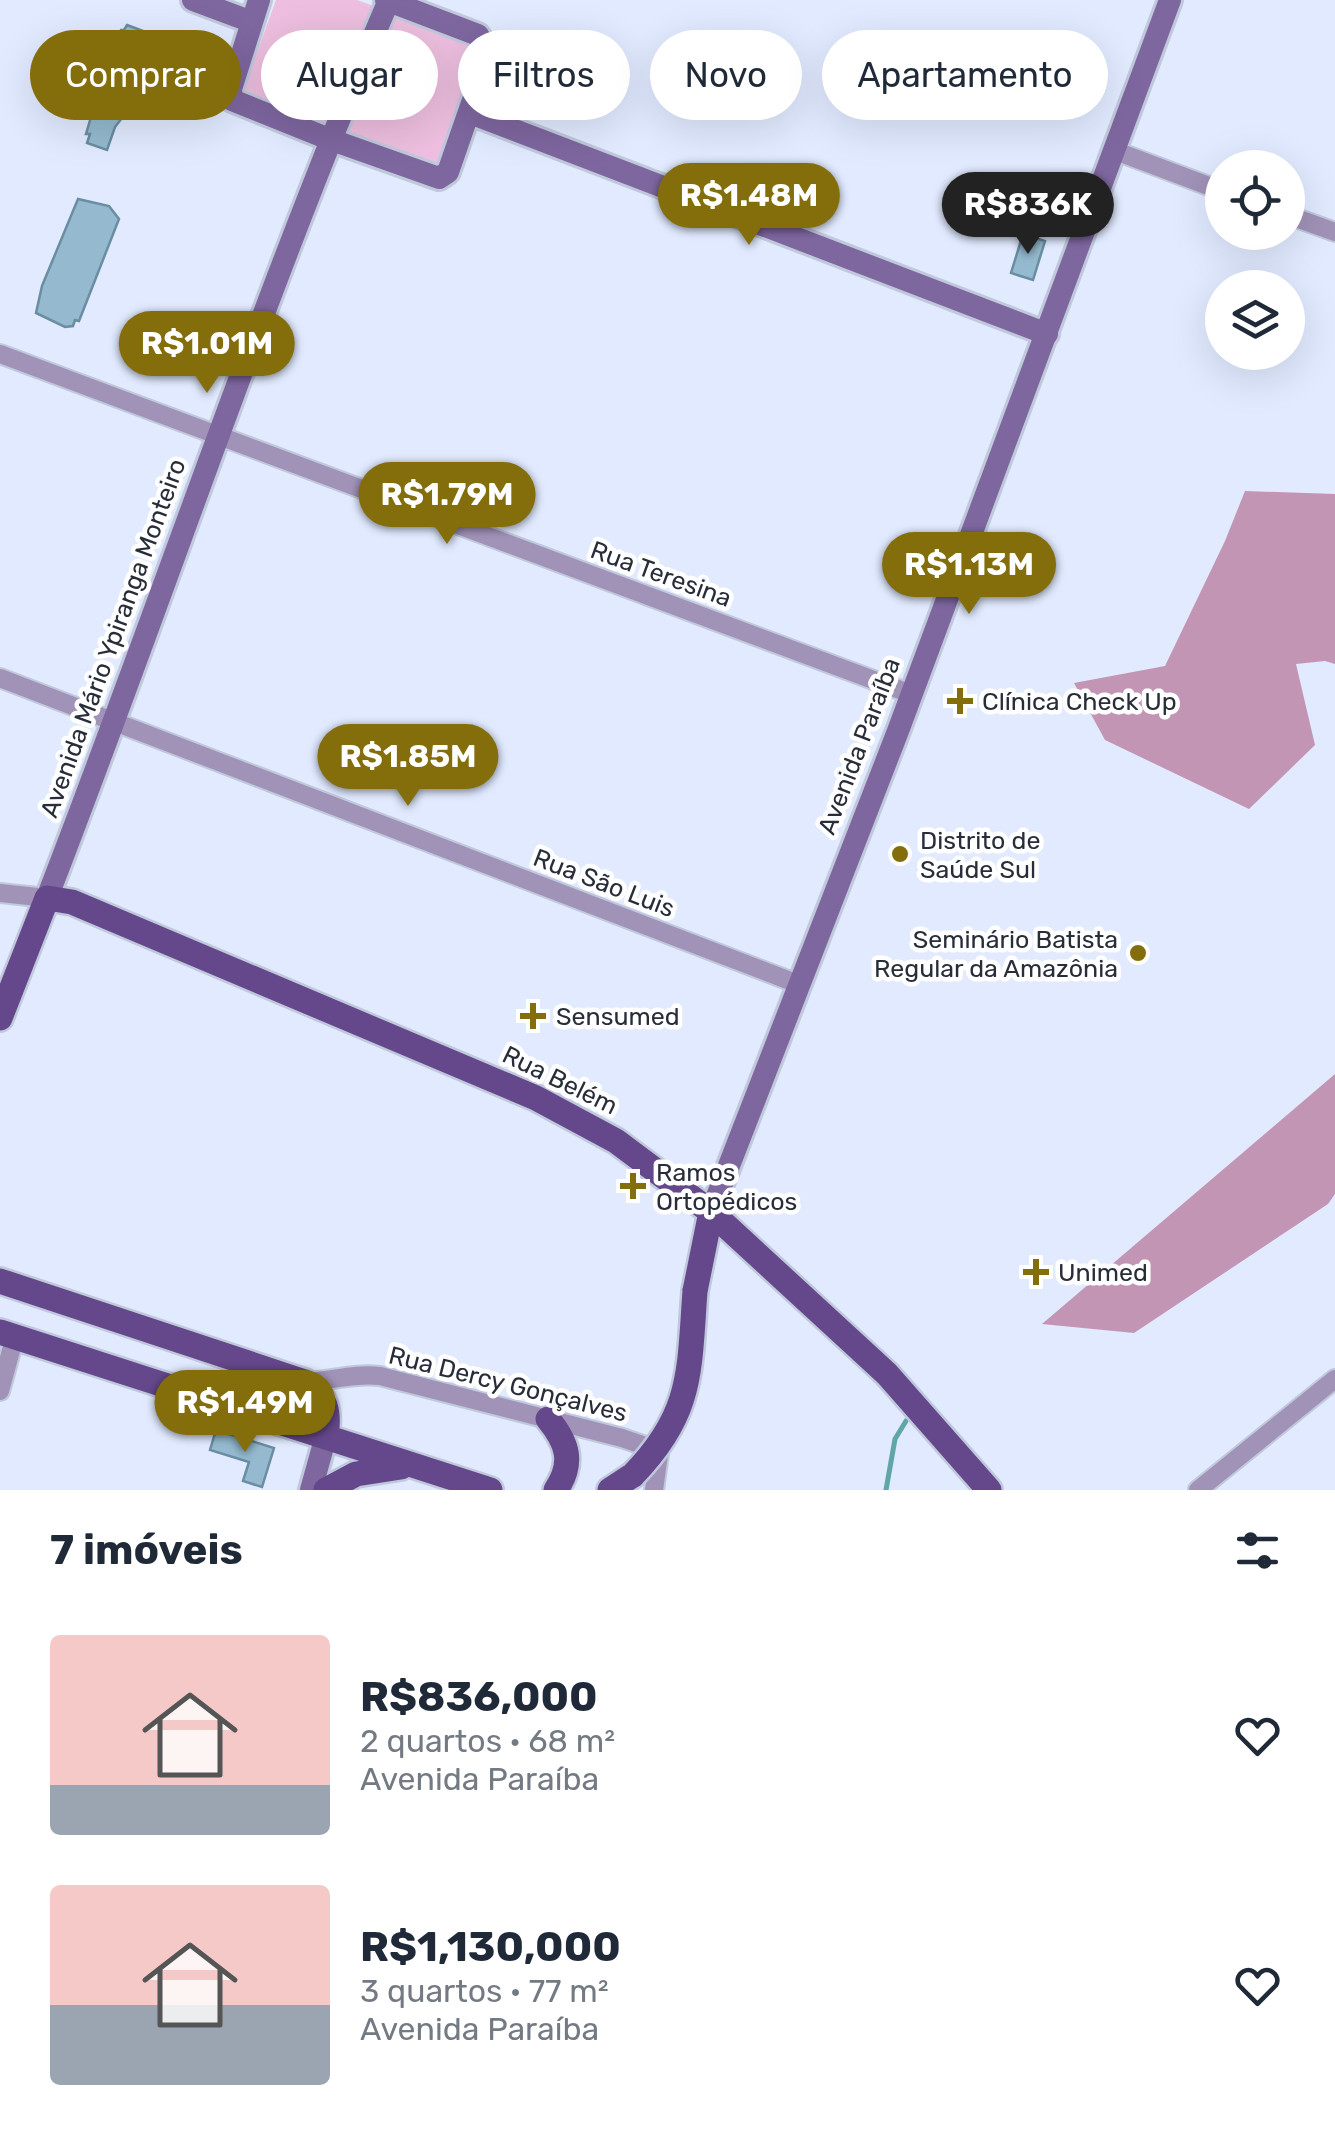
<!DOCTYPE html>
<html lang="pt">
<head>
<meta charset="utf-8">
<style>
	body { margin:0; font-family:Rubik,sans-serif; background:#f6f6f7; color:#1f2937; height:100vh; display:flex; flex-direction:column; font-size:38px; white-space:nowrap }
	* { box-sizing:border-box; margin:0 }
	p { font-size:32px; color:#747a83 }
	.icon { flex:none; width:55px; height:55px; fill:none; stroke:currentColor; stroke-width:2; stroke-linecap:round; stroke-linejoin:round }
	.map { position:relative; height:1490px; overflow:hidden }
	.details { display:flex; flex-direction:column; background:#fff; flex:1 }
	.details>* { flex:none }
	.guide { position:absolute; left:30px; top:30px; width:1275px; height:90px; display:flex; gap:20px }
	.fabs { position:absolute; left:1205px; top:150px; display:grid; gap:20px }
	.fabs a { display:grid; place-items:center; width:100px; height:100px; border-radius:50%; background:#fff; box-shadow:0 10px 40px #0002; font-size:50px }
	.price { position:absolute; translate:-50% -85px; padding:0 22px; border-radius:35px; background:#846e0c; color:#fff; font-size:32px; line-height:65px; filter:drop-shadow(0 2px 5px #0008) }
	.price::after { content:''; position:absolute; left:50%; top:60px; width:30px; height:22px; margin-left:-15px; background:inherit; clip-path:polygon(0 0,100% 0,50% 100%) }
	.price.on { background:#222; color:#fff }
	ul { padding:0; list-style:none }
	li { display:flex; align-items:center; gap:30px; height:250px; padding:0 50px }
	li span { display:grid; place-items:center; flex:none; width:280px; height:200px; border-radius:10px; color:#555 }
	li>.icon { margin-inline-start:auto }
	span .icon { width:120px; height:120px; fill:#fffc; stroke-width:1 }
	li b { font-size:42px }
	h2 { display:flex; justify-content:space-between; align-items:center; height:120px; padding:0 50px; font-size:42px }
	.tag { padding:0 35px; border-radius:45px; background:#fff; box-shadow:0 10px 40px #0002; font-size:35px; line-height:90px }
	.tag.on { background:#846e0c; color:#fff }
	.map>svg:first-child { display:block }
</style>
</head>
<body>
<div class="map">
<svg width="1335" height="1490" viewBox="0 0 1335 1490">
	<rect width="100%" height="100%" fill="#e1eaff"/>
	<!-- green -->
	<path fill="#edbedf" d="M 276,0 L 357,0 L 483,46 L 440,165 L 242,94 Z"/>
	<!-- forest -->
	<path fill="#c395b5" d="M 1245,491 L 1335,494 L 1335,664 L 1325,661 L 1296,664 L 1315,745 L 1249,809 L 1105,740 L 1074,683 L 1165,666 L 1225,541 Z
		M 1335,1074 L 1335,1194 L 1328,1204 L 1134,1333 L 1042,1324 Z"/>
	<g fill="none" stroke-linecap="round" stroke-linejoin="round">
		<!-- stream -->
		<path stroke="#60a6a9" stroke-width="5" d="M 886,1490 L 895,1439 L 906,1421"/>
	</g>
	<!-- building -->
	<path fill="#95bacf" stroke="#6a8da1" stroke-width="2.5" d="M 127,25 L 151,34 L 144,55 L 147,56 L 142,70 L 143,81 L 134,107 L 128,110 L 115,127 L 107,150 L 87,143 L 90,134 L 86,134 L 104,73 L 106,74 L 121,30 L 124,30 Z
		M 78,199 L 109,206 L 119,219 L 79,321 L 75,320 L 73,326 L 65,327 L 36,313 L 42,286 Z
		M 1023,234 L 1045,241 L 1033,280 L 1011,273 Z
		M 216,1430 L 274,1448 L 262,1487 L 243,1481 L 249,1462 L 210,1450 Z"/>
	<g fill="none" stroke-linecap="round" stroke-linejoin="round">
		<!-- street casing -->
		<g stroke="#c0c8dc" stroke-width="22">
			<path id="street" d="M 1113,150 L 1222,191
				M 1288,215 L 1335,232
				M 0,354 L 911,694
				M 0,678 L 798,984
				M 0,893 L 47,898
				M 305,1382 C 331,1381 354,1373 380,1376 L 622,1438 L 651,1448 L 659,1454 L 654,1490
				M 0,1391 L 15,1336
				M 1198,1490 L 1335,1379"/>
		</g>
		<!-- secondary casing -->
		<g stroke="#c0c8dc" stroke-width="28">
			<path id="secondary" d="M 193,0 L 252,22
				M 259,0 L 231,89 L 232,100 L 329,139 L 439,178 L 448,172 L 489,54 L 478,35 L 386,0
				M 470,113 L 1047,334
				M 47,898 C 163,599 263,294 389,0
				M 711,1212 L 898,731 L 1170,0
				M 311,1490 L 326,1436"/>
		</g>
		<!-- primary casing -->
		<g stroke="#c0c8dc" stroke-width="30">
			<path id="primary" d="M 0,1018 L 47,898 L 72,902 L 536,1098 L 616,1141 L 711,1212 L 887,1374 L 989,1490
				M 0,1281 L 305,1382 C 326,1396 330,1412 326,1436
				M 695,1291 L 711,1212
				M 0,1332 L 490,1490
				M 548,1419 C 568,1443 574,1463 556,1490
				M 326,1490 L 356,1474 L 401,1467
				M 610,1490 L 633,1475"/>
		</g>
		<!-- street -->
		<use href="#street" stroke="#a192b8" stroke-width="18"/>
		<!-- secondary -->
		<use href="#secondary" stroke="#7e669f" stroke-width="22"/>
		<!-- primary -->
		<use href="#primary" stroke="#65478b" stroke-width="25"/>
		<!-- primary-bridge casing -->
		<g stroke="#c0c8dc" stroke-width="30" stroke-linecap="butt">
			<path id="primary-bridge" d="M 633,1475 C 693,1413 689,1372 695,1291"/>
		</g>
		<!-- primary-bridge -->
		<use href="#primary-bridge" stroke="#65478b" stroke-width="25"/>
	</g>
	<!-- markers -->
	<g fill="#846e0c" stroke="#fff" stroke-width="4">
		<path d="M955 686h10v10h10v10h-10v10h-10v-10h-10v-10h10z"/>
		<circle cx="900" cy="854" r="10"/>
		<circle cx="1138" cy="953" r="10"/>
		<path d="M528 1001h10v10h10v10h-10v10h-10v-10h-10v-10h10z"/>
		<path d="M628 1171h10v10h10v10h-10v10h-10v-10h-10v-10h10z"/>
		<path d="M1031 1257h10v10h10v10h-10v10h-10v-10h-10v-10h10z"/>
	</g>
	<g text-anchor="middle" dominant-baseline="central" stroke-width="9" stroke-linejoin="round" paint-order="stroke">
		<!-- street labels -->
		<g font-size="25" fill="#282d3a" stroke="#fff">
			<text transform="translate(661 574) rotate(20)">Rua Teresina</text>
			<text transform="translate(113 638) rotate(-70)">Avenida Mário Ypiranga Monteiro</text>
			<text transform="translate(859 746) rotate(-69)">Avenida Paraíba</text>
			<text transform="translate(604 883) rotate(21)">Rua São Luis</text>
			<text transform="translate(560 1080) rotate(26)">Rua Belém</text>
			<text transform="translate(508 1384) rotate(14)">Rua Dercy Gonçalves</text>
		</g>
		<!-- poi labels -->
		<g font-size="25" fill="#282d3a" stroke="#fff" text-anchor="start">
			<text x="982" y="701">Clínica Check Up</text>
			<text x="920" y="840">Distrito de<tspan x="920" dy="29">Saúde Sul</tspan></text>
			<text x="1118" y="939" text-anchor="end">Seminário Batista<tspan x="1118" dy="29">Regular da Amazônia</tspan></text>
			<text x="556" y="1016">Sensumed</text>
			<text x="656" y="1172">Ramos<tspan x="656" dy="29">Ortopédicos</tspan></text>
			<text x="1058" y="1272">Unimed</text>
		</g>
	</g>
</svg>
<div class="fabs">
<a><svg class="icon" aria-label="locate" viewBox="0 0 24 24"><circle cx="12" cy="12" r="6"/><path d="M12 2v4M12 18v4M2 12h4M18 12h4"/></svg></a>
<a><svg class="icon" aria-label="layers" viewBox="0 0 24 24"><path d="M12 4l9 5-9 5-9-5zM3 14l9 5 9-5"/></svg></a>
</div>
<b class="price" style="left:749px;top:248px">R$1.48M</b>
<b class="price on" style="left:1028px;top:257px">R$836K</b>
<b class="price" style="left:207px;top:396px">R$1.01M</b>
<b class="price" style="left:447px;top:547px">R$1.79M</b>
<b class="price" style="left:969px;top:617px">R$1.13M</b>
<b class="price" style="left:408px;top:809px">R$1.85M</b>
<b class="price" style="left:245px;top:1455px">R$1.49M</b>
<div class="guide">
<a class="tag on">Comprar</a>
<a class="tag">Alugar</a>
<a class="tag">Filtros</a>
<a class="tag">Novo</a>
<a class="tag">Apartamento</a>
</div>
</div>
<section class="details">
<h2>7 imóveis<svg class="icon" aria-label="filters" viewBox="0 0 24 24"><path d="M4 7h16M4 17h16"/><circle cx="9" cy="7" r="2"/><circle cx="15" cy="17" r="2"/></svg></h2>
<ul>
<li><span style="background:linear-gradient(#f6c9c9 75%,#9aa5b1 0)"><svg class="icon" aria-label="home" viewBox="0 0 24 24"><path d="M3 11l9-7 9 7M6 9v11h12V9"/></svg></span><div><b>R$836,000</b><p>2 quartos · 68 m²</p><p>Avenida Paraíba</p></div><svg class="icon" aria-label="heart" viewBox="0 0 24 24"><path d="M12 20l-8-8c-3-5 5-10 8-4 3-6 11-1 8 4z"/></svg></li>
<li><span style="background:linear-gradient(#f6c9c9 60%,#9aa5b1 0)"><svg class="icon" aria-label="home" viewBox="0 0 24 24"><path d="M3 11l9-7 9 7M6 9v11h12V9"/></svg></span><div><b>R$1,130,000</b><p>3 quartos · 77 m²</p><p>Avenida Paraíba</p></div><svg class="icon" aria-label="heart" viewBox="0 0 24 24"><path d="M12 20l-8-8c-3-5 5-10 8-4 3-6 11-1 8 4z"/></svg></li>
</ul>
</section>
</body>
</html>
